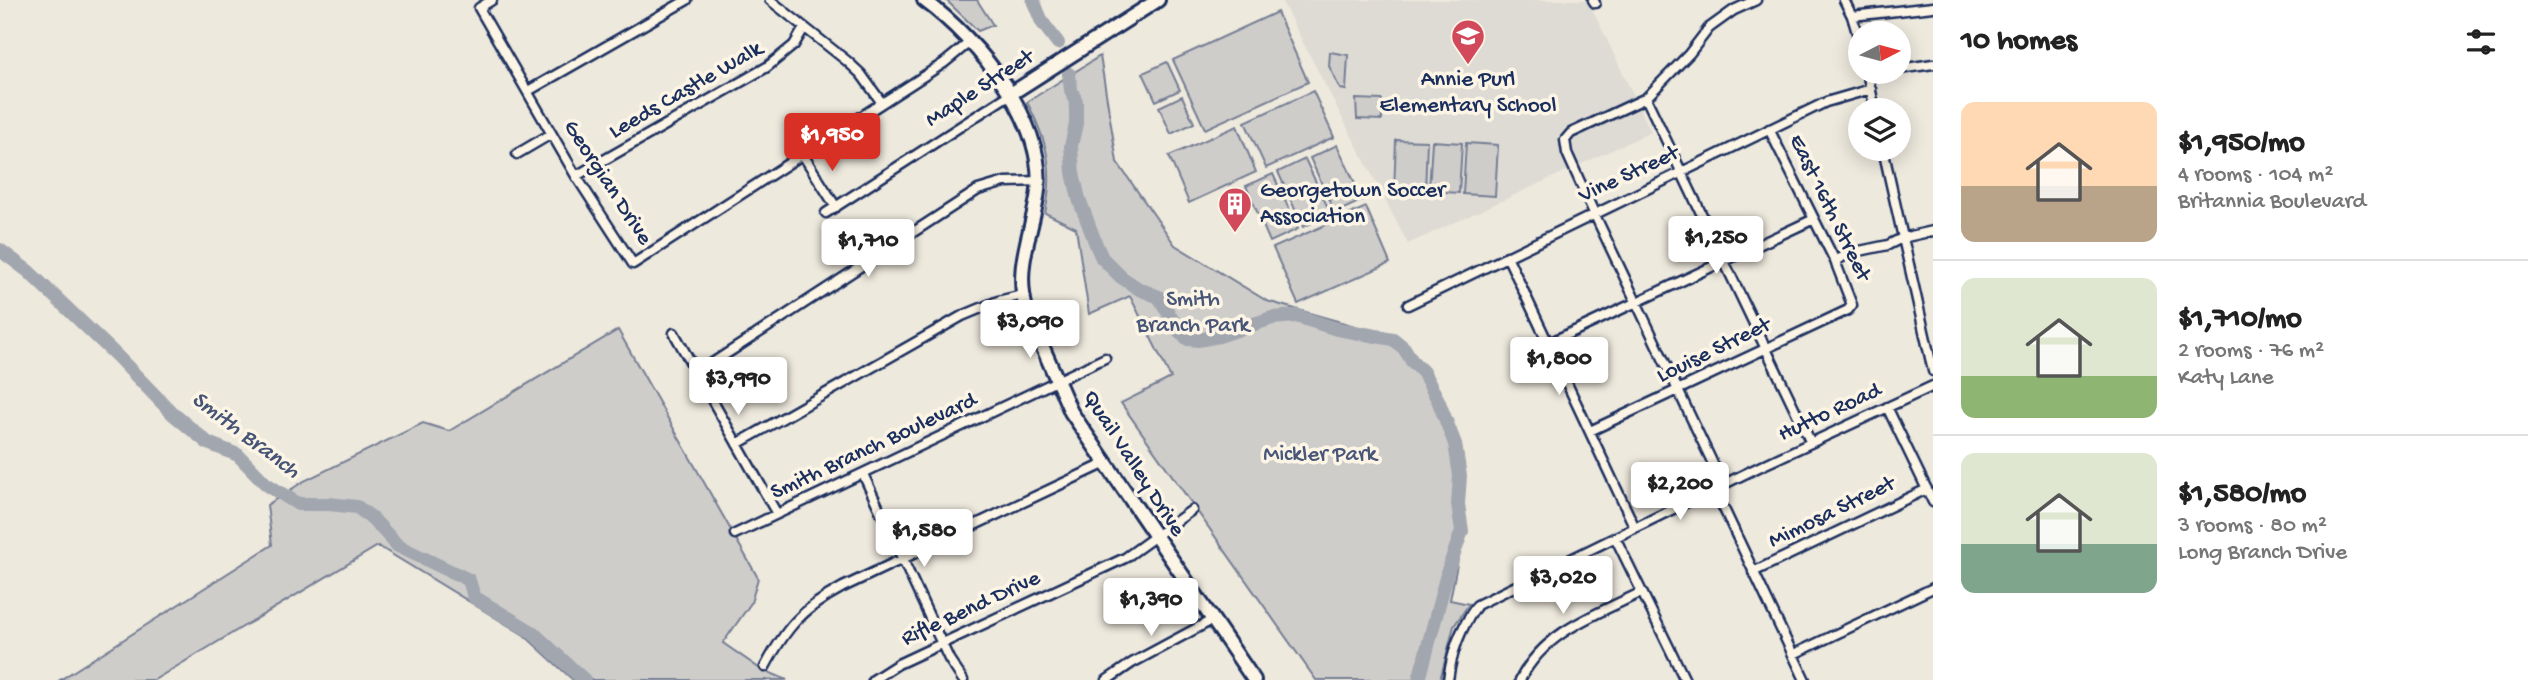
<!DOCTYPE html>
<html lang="en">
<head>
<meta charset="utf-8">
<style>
	body { margin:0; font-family:"Gochi Hand",sans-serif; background:#f6f6f6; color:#222; height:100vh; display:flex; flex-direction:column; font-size:26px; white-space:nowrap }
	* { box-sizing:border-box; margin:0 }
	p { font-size:23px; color:#767676 }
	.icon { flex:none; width:38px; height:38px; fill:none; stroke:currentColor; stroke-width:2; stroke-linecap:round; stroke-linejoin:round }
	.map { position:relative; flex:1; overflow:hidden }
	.panel { display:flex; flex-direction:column; background:#fff; width:595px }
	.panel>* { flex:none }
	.needle { width:46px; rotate:84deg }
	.tools { position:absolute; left:1848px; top:21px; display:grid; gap:14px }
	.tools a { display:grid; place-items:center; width:63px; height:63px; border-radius:50%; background:#fff; box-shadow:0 4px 18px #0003; font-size:35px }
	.price { position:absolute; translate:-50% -60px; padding:0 16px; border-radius:7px; background:#fff; color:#222; font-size:23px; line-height:46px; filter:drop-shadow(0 2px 4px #0008) }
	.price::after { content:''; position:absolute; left:50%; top:42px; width:21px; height:16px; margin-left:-10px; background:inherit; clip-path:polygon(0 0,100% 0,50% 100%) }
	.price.current { background:#d93025; color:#fff }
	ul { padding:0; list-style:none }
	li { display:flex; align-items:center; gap:21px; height:175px; padding:0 28px }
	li+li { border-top:2px solid #e0e0e0 }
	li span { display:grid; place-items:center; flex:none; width:196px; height:140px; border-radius:14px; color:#555 }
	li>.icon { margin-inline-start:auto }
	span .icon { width:84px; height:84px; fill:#fffc; stroke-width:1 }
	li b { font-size:30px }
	h2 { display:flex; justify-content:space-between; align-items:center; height:84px; padding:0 28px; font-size:30px }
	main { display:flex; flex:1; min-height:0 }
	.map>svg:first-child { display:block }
</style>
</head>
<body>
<main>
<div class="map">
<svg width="1933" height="680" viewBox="0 0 1933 680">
	<rect width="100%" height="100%" fill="#eee9dd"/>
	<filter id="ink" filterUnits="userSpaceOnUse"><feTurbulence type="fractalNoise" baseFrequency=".0143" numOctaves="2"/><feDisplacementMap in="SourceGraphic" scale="14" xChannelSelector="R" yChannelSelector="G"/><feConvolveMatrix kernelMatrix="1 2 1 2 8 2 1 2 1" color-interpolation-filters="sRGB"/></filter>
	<g filter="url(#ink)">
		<!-- built -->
		<path fill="#dedbd4" d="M 1281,0 L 1588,0 L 1651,132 L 1408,244 Z"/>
		<!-- green -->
		<path fill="#cfcdca" stroke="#757e94" stroke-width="2" d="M 946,0 L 977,0 L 993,25 L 978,31 Z
			M 1277,12 L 1308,82 L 1205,129 L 1173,60 Z
			M 1330,52 L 1348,55 L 1346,90 L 1340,89 L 1329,66 Z
			M 1100,56 L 1117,162 L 1175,245 L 1267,301 L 1390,336 L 1421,365 L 1441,399 L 1460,451 L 1465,524 L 1450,600 L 1469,604 L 1454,626 L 1440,680 L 1316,680 L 1121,403 L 1171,378 L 1130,296 L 1089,314 L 1076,228 L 1045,213 C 1055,170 1047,141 1027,102 Z
			M 1167,62 L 1180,90 L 1156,101 L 1143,73 Z
			M 1313,91 L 1334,137 L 1266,168 L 1245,122 Z
			M 1182,96 L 1194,123 L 1171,134 L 1159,107 Z
			M 1356,99 L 1382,100 L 1382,120 L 1357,119 Z
			M 1237,126 L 1256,172 L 1189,203 L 1169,156 Z
			M 1396,140 L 1427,141 L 1425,192 L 1394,191 Z
			M 1432,141 L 1462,143 L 1459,193 L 1429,191 Z
			M 1466,143 L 1498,145 L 1495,196 L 1463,194 Z
			M 1337,145 L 1363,200 L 1335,213 L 1310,158 Z
			M 1305,159 L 1331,214 L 1303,227 L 1278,172 Z
			M 1273,174 L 1298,229 L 1270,242 L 1246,186 Z
			M 1366,207 L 1390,263 L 1298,304 L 1273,248 Z
			M 618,330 L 758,578 L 751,603 L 723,643 L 759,668 L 787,680 L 573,680 L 524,635 L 378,546 L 154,680 L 60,680 L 272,545 L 267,505 L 304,481 L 423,423 L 449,431 Z"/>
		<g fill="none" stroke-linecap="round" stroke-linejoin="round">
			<!-- river -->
			<path stroke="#a2a7af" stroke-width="14" d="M 1033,0 L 1042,22 L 1058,43
				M 1069,74 L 1071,90 L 1076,101 L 1076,124 L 1071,146 L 1073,173 L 1079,199 L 1097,247 L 1102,258 L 1121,277 L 1139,289 L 1159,297 L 1179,331 L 1188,339 L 1198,340 L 1219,336 L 1272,318 L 1296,316 L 1337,329 L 1393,339 L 1404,348 L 1412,361 L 1423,372 L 1438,400 L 1455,444 L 1460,476 L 1458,504 L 1462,531 L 1448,570 L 1419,680
				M 0,250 L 28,271 L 116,355 L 172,413 L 208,443 L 238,455 L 266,484 L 298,504 L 329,504 L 357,507 L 372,518 L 398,546 L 469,580 L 474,597 L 532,632 L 584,680"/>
			<!-- street casing -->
			<g stroke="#1b2f5e" stroke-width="13">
				<path id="street" d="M 492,0 L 479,8 L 576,176 L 633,264 L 944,63 L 971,41
					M 770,0 L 847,61 L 861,74 L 882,103
					M 1593,0 L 1595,3
					M 1844,0 L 1852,16 L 1860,43
					M 1852,16 L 1933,7
					M 1899,69 L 1933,64
					M 1867,72 L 1875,110
					M 528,91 L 687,0
					M 1646,98 L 1811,443
					M 1883,149 L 1933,371
					M 517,154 L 551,134
					M 803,155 L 836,207
					M 576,176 L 767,67 L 794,45 L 804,28
					M 826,213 L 1009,95
					M 1507,256 L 1635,528
					M 1835,261 L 1850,253 L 1888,245 L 1902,238 L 1933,231
					M 1408,305 L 1826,102 L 1871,89
					M 674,333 L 777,514
					M 1549,343 L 1814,219
					M 697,373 L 978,190 L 1005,182 L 1039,181
					M 1887,407 L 1933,502
					M 1590,431 L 1848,310 L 1852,305 L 1835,261 L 1769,129
					M 737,444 L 962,316 L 998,301 L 1023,295
					M 863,474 L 949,659 L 963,680
					M 1723,485 L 1594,213 L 1567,153 L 1565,140 L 1571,133 L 1646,98 L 1689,54 L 1709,28 L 1734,10 L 1756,0
					M 1715,490 L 1805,680
					M 735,534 L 1105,358
					M 1615,537 L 1685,680
					M 1753,572 L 1927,489
					M 1794,654 L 1933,588
					M 765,667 C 787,626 802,609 843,587 L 1106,463
					M 873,680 L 898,664 L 1125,558 L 1192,510
					M 1107,680 L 1132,663 L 1212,620
					M 1448,680 C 1452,651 1460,629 1477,605 L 1759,467 L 1933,386
					M 1520,680 C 1545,631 1595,615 1642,592"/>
			</g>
			<!-- secondary casing -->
			<g stroke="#1b2f5e" stroke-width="18">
				<path id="secondary" d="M 924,0 C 978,40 1050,125 1037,198 C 1030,238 1015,268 1026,309 L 1071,412 L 1254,680
					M 1009,95 L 1158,0"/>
			</g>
			<!-- street -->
			<use href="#street" stroke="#fcf5e5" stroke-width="8"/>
			<!-- secondary -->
			<use href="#secondary" stroke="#fcf5e5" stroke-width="12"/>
		</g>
	</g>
	<!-- icons -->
	<defs>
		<g id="school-pin" transform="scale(1.75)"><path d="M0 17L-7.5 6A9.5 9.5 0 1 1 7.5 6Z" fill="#d1495b" stroke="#fcf5e5"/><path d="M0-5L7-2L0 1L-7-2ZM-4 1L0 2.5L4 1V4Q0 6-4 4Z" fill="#fff"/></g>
		<g id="building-pin" transform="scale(1.75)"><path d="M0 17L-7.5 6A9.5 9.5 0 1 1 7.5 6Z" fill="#d1495b" stroke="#fcf5e5"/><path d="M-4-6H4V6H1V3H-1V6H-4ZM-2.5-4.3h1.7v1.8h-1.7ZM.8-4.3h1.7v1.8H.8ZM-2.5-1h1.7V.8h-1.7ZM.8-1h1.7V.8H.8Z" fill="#fff"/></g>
	</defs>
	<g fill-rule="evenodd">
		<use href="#school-pin" x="1468" y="36"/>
		<use href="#building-pin" x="1235" y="204"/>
	</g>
	<g text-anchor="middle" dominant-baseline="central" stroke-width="7" stroke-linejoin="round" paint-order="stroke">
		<!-- poi labels -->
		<g font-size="23" fill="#1b2f5e" stroke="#fcf5e5">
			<text x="1468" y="80">Annie Purl<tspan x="1468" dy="26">Elementary School</tspan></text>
			<text x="1260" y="191" text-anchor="start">Georgetown Soccer<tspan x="1260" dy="26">Association</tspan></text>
		</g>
		<!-- street labels -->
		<g font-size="23" fill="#1b2f5e" stroke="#fcf5e5">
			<text transform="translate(980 89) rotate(-33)">Maple Street</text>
			<text transform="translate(686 91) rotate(-30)">Leeds Castle Walk</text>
			<text transform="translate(1629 175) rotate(-25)">Vine Street</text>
			<text transform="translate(607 183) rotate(57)">Georgian Drive</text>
			<text transform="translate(1829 208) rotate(64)">East 16th Street</text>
			<text transform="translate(1714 351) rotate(-26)">Louise Street</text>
			<text transform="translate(1830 413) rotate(-25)">Hutto Road</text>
			<text transform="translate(874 447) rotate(-25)">Smith Branch Boulevard</text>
			<text transform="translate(1133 464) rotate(57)">Quail Valley Drive</text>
			<text transform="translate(1832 513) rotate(-26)">Mimosa Street</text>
			<text transform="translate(971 609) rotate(-25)">Rifle Bend Drive</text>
		</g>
		<!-- park labels -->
		<g font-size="23" fill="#485679" stroke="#fcf5e5">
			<text x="1193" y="300">Smith<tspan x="1193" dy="26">Branch Park</tspan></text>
			<text x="1320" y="455">Mickler Park</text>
		</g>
		<!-- water labels -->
		<g font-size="24" font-style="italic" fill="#445376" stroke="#fcf5e5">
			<text transform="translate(245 436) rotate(37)">Smith Branch</text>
		</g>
	</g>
</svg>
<div class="tools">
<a><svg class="needle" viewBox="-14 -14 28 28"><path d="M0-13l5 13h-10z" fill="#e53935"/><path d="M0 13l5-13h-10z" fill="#767676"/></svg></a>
<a><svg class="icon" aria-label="layers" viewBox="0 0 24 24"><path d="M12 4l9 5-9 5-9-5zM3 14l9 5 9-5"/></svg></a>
</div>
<b class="price current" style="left:832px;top:173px">$1,950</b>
<b class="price" style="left:1716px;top:276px">$1,250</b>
<b class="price" style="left:868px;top:279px">$1,710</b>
<b class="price" style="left:1030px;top:360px">$3,090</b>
<b class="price" style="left:1559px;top:397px">$1,800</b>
<b class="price" style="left:738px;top:417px">$3,990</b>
<b class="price" style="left:1680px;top:522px">$2,200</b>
<b class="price" style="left:924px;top:569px">$1,580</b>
<b class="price" style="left:1563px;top:616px">$3,020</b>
<b class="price" style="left:1151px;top:638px">$1,390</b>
</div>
<section class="panel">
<h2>10 homes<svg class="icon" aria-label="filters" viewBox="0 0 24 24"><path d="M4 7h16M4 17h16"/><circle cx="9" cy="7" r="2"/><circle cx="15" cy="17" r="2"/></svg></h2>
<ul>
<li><span style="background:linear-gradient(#ffd9b3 60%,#b9a48a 0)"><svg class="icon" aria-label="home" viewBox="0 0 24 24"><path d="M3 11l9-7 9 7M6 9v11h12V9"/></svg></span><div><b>$1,950/mo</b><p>4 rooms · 104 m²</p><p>Britannia Boulevard</p></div></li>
<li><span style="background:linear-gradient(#dfe7d0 70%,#8fb573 0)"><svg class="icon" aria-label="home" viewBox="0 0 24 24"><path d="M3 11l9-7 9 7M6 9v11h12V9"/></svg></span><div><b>$1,710/mo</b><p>2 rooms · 76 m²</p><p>Katy Lane</p></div></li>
<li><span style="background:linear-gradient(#dfe7d0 65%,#7fa58c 0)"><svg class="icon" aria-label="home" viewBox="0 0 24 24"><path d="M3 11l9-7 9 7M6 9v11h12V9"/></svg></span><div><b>$1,580/mo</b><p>3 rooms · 80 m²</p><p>Long Branch Drive</p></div></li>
</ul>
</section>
</main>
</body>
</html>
